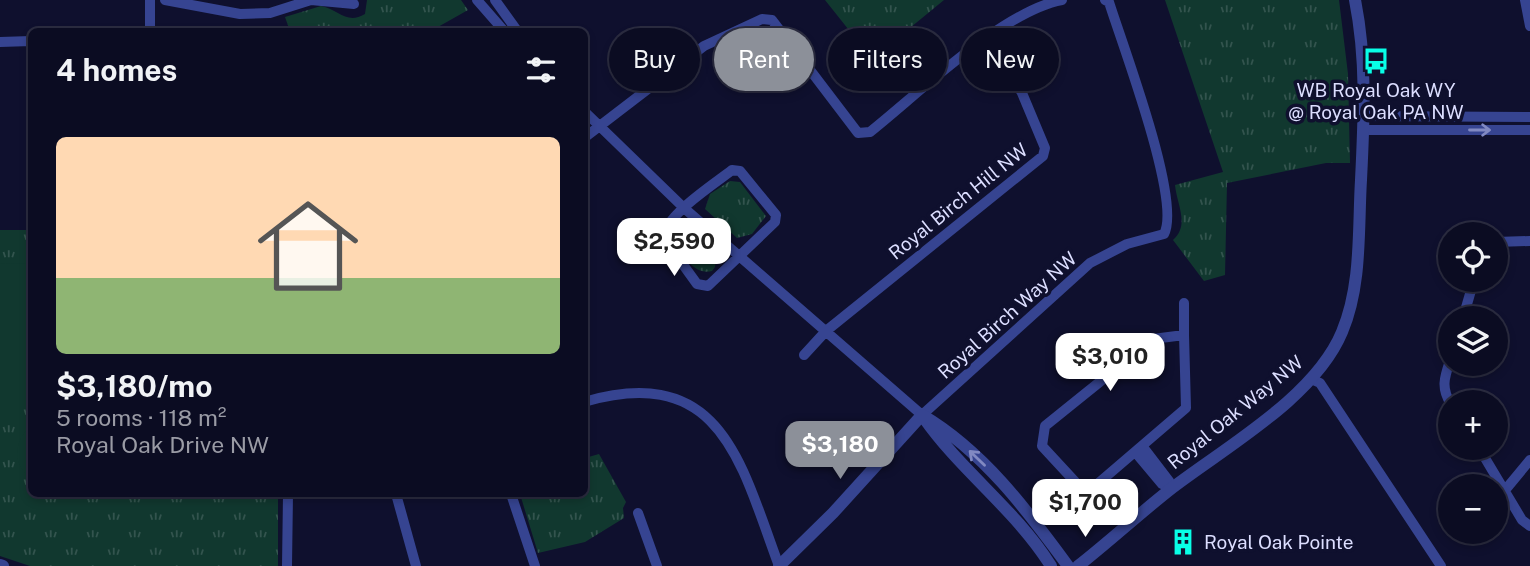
<!DOCTYPE html>
<html lang="en">
<head>
<meta charset="utf-8">
<style>
	body { margin:0; font-family:"Public Sans",sans-serif; background:#191a2f; color:#f1f3f6; height:100vh; display:flex; flex-direction:column; font-size:26px; white-space:nowrap }
	* { box-sizing:border-box; margin:0 }
	p { font-size:23px; color:#9a9ba5 }
	.icon { flex:none; width:38px; height:38px; fill:none; stroke:currentColor; stroke-width:2; stroke-linecap:round; stroke-linejoin:round }
	.map { position:relative; flex:1; overflow:hidden }
	.panel { position:absolute; left:28px; top:28px; width:560px; height:469px; display:flex; flex-direction:column; background:#0b0c22; border-radius:10px; box-shadow:0 4px 10px #0003,0 0 0 2px #2b2c40 }
	.panel>* { flex:none }
	.hud { position:absolute; left:609px; top:28px; width:665px; height:63px; display:flex; gap:14px }
	.controls { position:absolute; left:1438px; top:222px; display:grid; gap:14px }
	.controls a { display:grid; place-items:center; width:70px; height:70px; border-radius:50%; background:#0b0c22; box-shadow:0 4px 10px #0003,0 0 0 2px #2b2c40; font-size:35px }
	.price { position:absolute; translate:-50% -60px; padding:0 16px; border-radius:14px; background:#fff; color:#222; font-size:23px; line-height:46px; filter:drop-shadow(0 2px 4px #0008) }
	.price::after { content:''; position:absolute; left:50%; top:42px; width:21px; height:16px; margin-left:-10px; background:inherit; clip-path:polygon(0 0,100% 0,50% 100%) }
	.price.selected { background:#8c9099; color:#fff }
	ul { padding:0; list-style:none }
	li { display:grid; align-content:center; gap:14px; height:371px; padding:0 28px }
	li span { display:grid; place-items:center; height:217px; border-radius:10px; color:#555 }
	li>.icon { margin-inline-start:auto }
	span .icon { width:126px; height:126px; fill:#fffc; stroke-width:1 }
	li b { font-size:30px }
	h2 { display:flex; justify-content:space-between; align-items:center; height:84px; padding:0 28px; font-size:30px }
	.tag { padding:0 24px; border-radius:32px; background:#0b0c22; box-shadow:0 4px 10px #0003,0 0 0 2px #2b2c40; font-size:24px; line-height:63px }
	.tag.selected { background:#8c9099; color:#fff }
	.map>svg:first-child { display:block }
</style>
</head>
<body>
<div class="map">
<svg width="1530" height="566" viewBox="0 0 1530 566">
	<defs>
		<pattern id="grass-tufts" width="24" height="20" patternUnits="userSpaceOnUse" patternTransform="scale(1.75)"><rect width="24" height="20" fill="#11382f"/><path d="M3 7l-1-3M5 7V3M7 7l1-3M15 17l-1-3M17 17v-4M19 17l1-3" fill="none" stroke="#33544e"/></pattern>
	</defs>
	<rect width="100%" height="100%" fill="#0f102e"/>
	<!-- grass -->
	<path fill="url(#grass-tufts)" d="M 367,0 L 461,0 L 468,10 L 429,32 L 290,31 L 285,17 L 321,6 C 339,10 347,25 365,14 Z
		M 825,0 L 944,0 L 872,59 Z
		M 1165,0 L 1339,0 L 1348,74 L 1350,163 L 1326,163 L 1227,183 L 1225,275 L 1204,281 L 1173,240 C 1190,225 1177,205 1175,185 L 1223,172 Z
		M 730,181 L 740,182 L 766,216 L 752,234 L 737,238 L 705,209 L 710,194 Z
		M 685,224 L 717,250 L 715,267 L 712,271 C 691,276 681,250 671,236 L 672,229 Z
		M 0,230 L 31,230 L 32,494 L 278,494 L 278,566 L 30,566 L 0,556 Z
		M 599,454 L 626,502 L 623,508 L 624,518 L 585,542 L 538,553 L 520,494 L 584,494 L 585,458 Z"/>
	<!-- pitch -->
	<path fill="#11382f" d="M 0,263 L 31,264 L 31,404 L 0,404 Z
		M 31,425 L 32,425 L 31,478 C 11,464 14,441 31,425 Z"/>
	<g fill="none" stroke-linecap="round" stroke-linejoin="round">
		<!-- minor -->
		<path stroke="#364491" stroke-width="10" d="M 165,0 L 240,14 L 270,13 L 311,0 L 354,4
			M 477,0 L 505,32
			M 495,0 L 518,32
			M 1525,0 L 1530,26
			M 150,32 L 150,0
			M 0,42 L 31,41 L 31,166
			M 584,111 L 684,208 L 922,415 L 1090,263 L 1127,244 L 1164,234 C 1182,201 1122,44 1109,2 L 1105,0
			M 1364,116 L 1530,117
			M 1363,130 L 1530,130
			M 584,138 L 704,46 L 762,19 L 772,20 L 858,133 L 870,132 C 919,93 1003,11 1062,0
			M 732,170 L 740,171 L 776,215 L 775,222 L 708,286 L 697,284 L 663,237 C 667,214 713,185 732,170 Z
			M 1496,242 L 1530,241
			M 1184,303 L 1184,335
			M 1463,318 L 1474,280
			M 1184,335 L 1186,408 L 1095,486 L 1079,486 L 1042,446 L 1045,426 L 1153,339 Z
			M 804,355 L 826,331 L 1043,156 L 1045,148 L 1022,93 L 989,36
			M 1451,358 C 1445,376 1440,387 1451,404
			M 1311,379 L 1320,383 L 1441,566
			M 584,402 C 722,362 741,464 779,566
			M 1143,447 L 1169,481 L 1171,489
			M 1479,448 L 1522,520 L 1530,526
			M 1136,453 L 1162,484 L 1171,489
			M 1506,489 L 1530,460
			M 396,494 L 416,566
			M 511,494 L 535,566
			M 638,513 L 657,566
			M 287,566 L 288,494"/>
		<!-- tertiary -->
		<path stroke="#364491" stroke-width="12" d="M 922,415 C 983,451 1027,510 1068,566
			M 924,418 C 961,471 1016,510 1051,566
			M 0,565 L 3,566
			M 779,566 L 833,513 L 922,415
			M 1078,566 C 1110,541 1140,513 1172,488 C 1227,446 1315,397 1342,332 C 1362,285 1358,229 1361,180 C 1364,119 1367,60 1355,0"/>
	</g>
	<!-- one-way arrows -->
	<defs><path id="oneway-shaft" d="M-6 0H5M1.5-3L5.5 0L1.5 3" fill="none" stroke-width="1.6" stroke-linecap="round" stroke-linejoin="round" transform="scale(1.75)"/></defs>
	<g stroke="#8189c2">
		<use href="#oneway-shaft" transform="translate(1480 130)"/>
		<use href="#oneway-shaft" transform="translate(977 458) rotate(-136)"/>
	</g>
	<!-- icons -->
	<defs>
		<g id="bus-bare" transform="scale(2.1)"><path d="M-5-6H5V4H4V6H2V4H-2V6H-4V4H-5ZM-3.5-4V0h7V-4ZM-3.5 1.2v1.5H-2V1.2ZM2 1.2v1.5H3.5V1.2Z" fill="#08ffe7" stroke="#0f102e" stroke-width="2.5" paint-order="stroke"/></g>
		<g id="building-bare" transform="scale(2.1)"><path d="M-4-6H4V6H1V3H-1V6H-4ZM-2.5-4.3h1.7v1.8h-1.7ZM.8-4.3h1.7v1.8H.8ZM-2.5-1h1.7V.8h-1.7ZM.8-1h1.7V.8H.8Z" fill="#08ffe7" stroke="#0f102e" stroke-width="2.5" paint-order="stroke"/></g>
	</defs>
	<g fill-rule="evenodd">
		<use href="#bus-bare" x="1376" y="61"/>
		<use href="#building-bare" x="1183" y="542"/>
	</g>
	<g text-anchor="middle" dominant-baseline="central" stroke-width="7" stroke-linejoin="round" paint-order="stroke">
		<!-- poi labels -->
		<g font-size="19" fill="#dcdeff" stroke="#0f102e">
			<text x="1376" y="90">WB Royal Oak WY<tspan x="1376" dy="22">@ Royal Oak PA NW</tspan></text>
			<text x="1204" y="542" text-anchor="start">Royal Oak Pointe</text>
		</g>
		<!-- street labels -->
		<g font-size="19" fill="#dcdeff" stroke="#0f102e">
			<text transform="translate(958 201) rotate(-39)">Royal Birch Hill NW</text>
			<text transform="translate(1007 315) rotate(-42)">Royal Birch Way NW</text>
			<text transform="translate(1235 412) rotate(-39)">Royal Oak Way NW</text>
		</g>
	</g>
</svg>
<div class="controls">
<a><svg class="icon" aria-label="locate" viewBox="0 0 24 24"><circle cx="12" cy="12" r="6"/><path d="M12 2v4M12 18v4M2 12h4M18 12h4"/></svg></a>
<a><svg class="icon" aria-label="layers" viewBox="0 0 24 24"><path d="M12 4l9 5-9 5-9-5zM3 14l9 5 9-5"/></svg></a>
<a>+</a>
<a>−</a>
</div>
<b class="price" style="left:674px;top:278px">$2,590</b>
<b class="price" style="left:1110px;top:393px">$3,010</b>
<b class="price selected" style="left:840px;top:481px">$3,180</b>
<b class="price" style="left:1085px;top:539px">$1,700</b>
<div class="hud">
<a class="tag">Buy</a>
<a class="tag selected">Rent</a>
<a class="tag">Filters</a>
<a class="tag">New</a>
</div>
<section class="panel">
<h2>4 homes<svg class="icon" aria-label="filters" viewBox="0 0 24 24"><path d="M4 7h16M4 17h16"/><circle cx="9" cy="7" r="2"/><circle cx="15" cy="17" r="2"/></svg></h2>
<ul>
<li><span style="background:linear-gradient(#ffd9b3 65%,#8fb573 0)"><svg class="icon" aria-label="home" viewBox="0 0 24 24"><path d="M3 11l9-7 9 7M6 9v11h12V9"/></svg></span><div><b>$3,180/mo</b><p>5 rooms · 118 m²</p><p>Royal Oak Drive NW</p></div></li>
</ul>
</section>
</div>
</body>
</html>
